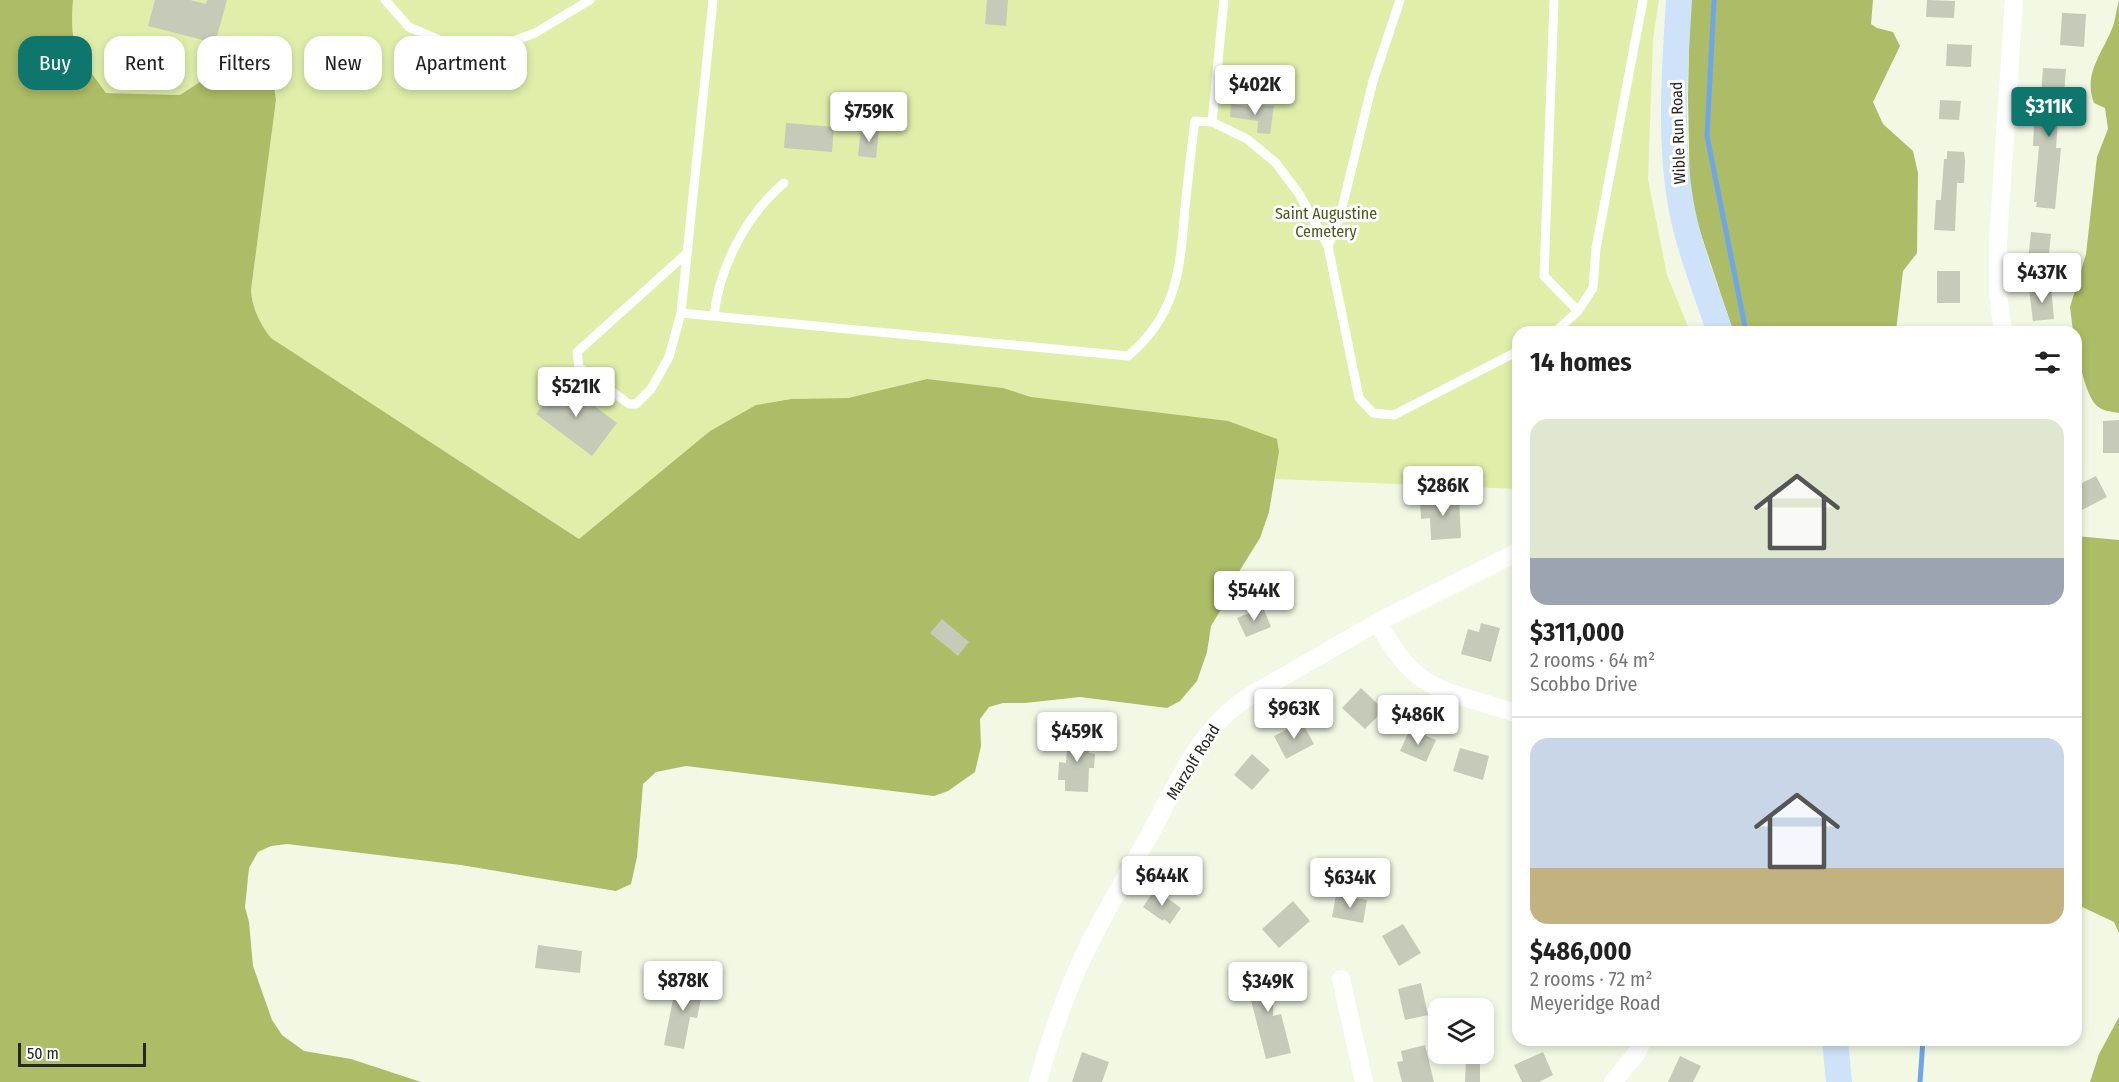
<!DOCTYPE html>
<html lang="en">
<head>
<meta charset="utf-8">
<style>
	body { margin:0; font-family:"Fira Sans Condensed",sans-serif; background:#f2f2f2; color:#222; height:100vh; display:flex; flex-direction:column; font-size:22px; white-space:nowrap }
	* { box-sizing:border-box; margin:0 }
	p { font-size:20px; color:#767676 }
	.icon { flex:none; width:33px; height:33px; fill:none; stroke:currentColor; stroke-width:2; stroke-linecap:round; stroke-linejoin:round }
	.map { position:relative; flex:1; overflow:hidden }
	.details { position:absolute; left:1512px; top:326px; width:570px; height:720px; display:flex; flex-direction:column; background:#fff; border-radius:18px; box-shadow:0 3px 9px #0003 }
	.details>* { flex:none }
	.top-card { position:absolute; left:18px; top:36px; width:570px; height:54px; display:flex; gap:12px }
	.tools { position:absolute; left:1428px; top:998px; display:grid; gap:12px }
	.tools a { display:grid; place-items:center; width:66px; height:66px; border-radius:12px; background:#fff; box-shadow:0 3px 9px #0003; font-size:30px }
	.scale { position:absolute; left:18px; bottom:15px; width:128px; box-sizing:border-box; padding-left:6px; border:3px solid #262821; border-top:0; font-size:16px; line-height:21px; white-space:nowrap; color:#262821; -webkit-text-stroke:4px #fff; paint-order:stroke }
	.price { position:absolute; translate:-50% -51px; padding:0 14px; border-radius:6px; background:#fff; color:#222; font-size:20px; line-height:39px; filter:drop-shadow(0 2px 3px #0008) }
	.price::after { content:''; position:absolute; left:50%; top:36px; width:18px; height:14px; margin-left:-9px; background:inherit; clip-path:polygon(0 0,100% 0,50% 100%) }
	.price.on { background:#0f766e; color:#fff }
	ul { padding:0; list-style:none }
	li { display:grid; align-content:center; gap:12px; height:318px; padding:0 18px }
	li+li { border-top:2px solid #e0e0e0 }
	li span { display:grid; place-items:center; height:186px; border-radius:18px; color:#555 }
	li>.icon { margin-inline-start:auto }
	span .icon { width:108px; height:108px; fill:#fffc; stroke-width:1 }
	li b { font-size:26px }
	h2 { display:flex; justify-content:space-between; align-items:center; height:72px; padding:0 18px; font-size:26px }
	.chip { padding:0 21px; border-radius:18px; background:#fff; box-shadow:0 3px 9px #0003; font-size:21px; line-height:54px }
	.chip.on { background:#0f766e; color:#fff }
	.map>svg:first-child { display:block }
</style>
</head>
<body>
<div class="map">
<svg width="2119" height="1082" viewBox="0 0 2119 1082">
	<rect width="100%" height="100%" fill="#f3f8e5"/>
	<!-- green -->
	<path fill="#e0eeaa" d="M 73,0 L 1659,0 L 1653,39 L 1648,179 L 1667,275 L 1690,331 L 1518,332 L 1518,489 L 1275,479 L 1279,452 L 1031,397 L 1003,388 L 927,379 L 848,398 L 791,399 L 756,405 L 710,431 L 579,539 L 271,338 C 260,324 252,308 251,290 L 276,100 L 274,87 L 220,69 L 180,95 L 106,93 C 78,54 69,50 73,0 Z"/>
	<!-- forest -->
	<path fill="#adbc66" d="M 0,0 L 73,0 C 69,50 78,54 106,93 L 180,95 L 220,69 L 248,71 L 260,75 L 274,87 L 276,100 L 251,290 C 252,308 260,324 271,338 L 579,539 L 710,431 L 756,405 L 791,399 L 848,398 L 927,379 L 1003,388 L 1031,397 L 1228,421 L 1277,439 L 1279,452 L 1269,512 L 1260,538 L 1230,586 L 1225,603 L 1211,626 L 1207,652 L 1197,681 L 1180,701 L 1167,708 L 1080,697 L 1025,703 L 1003,703 L 989,707 L 980,719 L 981,746 L 975,772 L 948,791 L 934,796 L 686,766 L 656,772 L 643,784 L 637,857 L 631,884 L 616,891 L 461,865 L 287,844 L 271,846 L 258,852 L 249,868 L 245,907 L 249,922 L 253,966 L 272,1020 L 282,1035 L 304,1051 L 351,1059 L 421,1082 L 0,1082 Z
		M 1690,0 L 1873,0 L 1871,24 L 1877,28 L 1893,32 L 1900,46 L 1873,102 L 1883,124 L 1913,151 L 1918,173 L 1917,253 L 1903,271 L 1896,331 L 1733,331 L 1690,201 L 1688,95 Z
		M 2119,0 L 2119,413 C 2112,412 2102,411 2096,405 C 2084,392 2076,349 2076,332 L 2073,331 L 2070,307 L 2086,254 L 2097,157 L 2108,129 L 2105,108 L 2094,103 C 2082,72 2105,51 2114,23 C 2116,15 2117,7 2119,0 Z
		M 2076,536 L 2119,540 L 2119,933 L 2114,922 L 2076,904 Z
		M 2119,1017 L 2119,1082 L 2090,1082 L 2099,1054 Z"/>
	<g fill="none" stroke-linecap="round" stroke-linejoin="round">
		<!-- stream -->
		<path stroke="#6ea6e7" stroke-width="5" d="M 1714,0 L 1707,136 L 1746,332
			M 1920,1082 L 1923,1040"/>
	</g>
	<!-- building -->
	<path fill="#c6cab8" d="M 155,0 L 190,0 L 206,4 L 207,0 L 227,0 L 215,43 L 148,26 Z
		M 987,0 L 1008,0 L 1006,26 L 985,24 Z
		M 1927,0 L 1955,1 L 1954,18 L 1926,17 Z
		M 2062,13 L 2086,14 L 2084,47 L 2060,45 Z
		M 1947,44 L 1972,45 L 1971,67 L 1946,66 Z
		M 2043,68 L 2066,69 L 2063,107 L 2059,106 L 2056,148 L 2061,148 L 2055,209 L 2036,207 L 2037,202 L 2034,202 L 2039,146 L 2033,146 L 2034,125 L 2039,125 Z
		M 1940,100 L 1961,101 L 1959,120 L 1939,119 Z
		M 1231,104 L 1260,108 L 1260,105 L 1274,106 L 1270,134 L 1257,133 L 1258,121 L 1230,117 Z
		M 786,123 L 834,127 L 832,152 L 784,148 Z
		M 861,128 L 879,130 L 876,158 L 858,156 Z
		M 1947,151 L 1964,152 L 1965,161 L 1964,183 L 1957,183 L 1955,231 L 1934,230 L 1936,200 L 1941,200 L 1944,159 L 1947,159 Z
		M 2031,232 L 2051,234 L 2048,263 L 2028,262 Z
		M 1937,271 L 1960,271 L 1960,303 L 1937,303 Z
		M 2051,286 L 2054,319 L 2033,321 L 2029,289 Z
		M 561,381 L 617,423 L 592,456 L 536,414 Z
		M 2119,420 L 2119,453 L 2103,453 L 2103,421 Z
		M 2096,476 L 2107,497 L 2076,513 L 2076,486 Z
		M 1459,496 L 1461,538 L 1431,540 L 1430,518 L 1421,519 L 1420,500 Z
		M 1263,607 L 1271,627 L 1246,637 L 1237,618 Z
		M 942,619 L 969,642 L 958,656 L 930,633 Z
		M 1481,623 L 1500,628 L 1491,662 L 1461,654 L 1468,629 L 1479,632 Z
		M 1361,688 L 1384,710 L 1365,729 L 1342,708 Z
		M 1302,722 L 1314,744 L 1286,759 L 1274,736 Z
		M 1410,729 L 1436,740 L 1426,762 L 1400,751 Z
		M 1068,732 L 1090,734 L 1089,753 L 1095,754 L 1094,768 L 1089,768 L 1088,792 L 1065,791 L 1065,780 L 1058,780 L 1059,762 L 1066,763 Z
		M 1460,748 L 1489,756 L 1483,780 L 1453,771 Z
		M 1252,754 L 1270,770 L 1252,790 L 1234,775 Z
		M 1155,889 L 1181,908 L 1170,924 L 1164,919 L 1163,921 L 1143,907 Z
		M 1336,895 L 1367,900 L 1363,923 L 1332,917 Z
		M 1293,901 L 1310,921 L 1279,948 L 1262,929 Z
		M 1403,924 L 1421,953 L 1399,966 L 1382,936 Z
		M 538,945 L 582,951 L 580,973 L 535,968 Z
		M 1250,967 L 1273,967 L 1273,1016 L 1281,1014 L 1291,1053 L 1266,1059 L 1250,996 Z
		M 677,979 L 704,984 L 697,1018 L 690,1017 L 684,1049 L 664,1045 Z
		M 1421,983 L 1428,1015 L 1405,1020 L 1398,989 Z
		M 1425,1045 L 1434,1082 L 1402,1082 L 1397,1062 L 1403,1061 L 1401,1051 Z
		M 1082,1052 L 1109,1062 L 1102,1082 L 1072,1082 Z
		M 1543,1052 L 1553,1075 L 1539,1082 L 1522,1082 L 1514,1065 Z
		M 1680,1056 L 1701,1066 L 1693,1082 L 1668,1082 Z
		M 1466,1059 L 1480,1059 L 1480,1082 L 1465,1082 Z"/>
	<g fill="none" stroke-linecap="round" stroke-linejoin="round">
		<!-- lane -->
		<path stroke="#fff" stroke-width="9" d="M 385,0 L 409,27 L 444,42 L 505,44 L 535,33 L 590,0
			M 1554,0 L 1544,276 L 1578,311
			M 1212,122 L 1247,139 L 1276,163 L 1299,194 L 1328,246 L 1359,398 L 1373,413 L 1394,415 L 1518,351
			M 1328,246 L 1339,220 L 1373,81 L 1400,0
			M 687,253 L 577,352 L 579,367 L 629,404 L 636,404 L 651,389 L 669,357 L 681,313 L 713,0
			M 681,313 L 1128,356 C 1178,314 1180,268 1185,208 C 1188,179 1191,150 1195,121 L 1212,122 L 1224,0
			M 714,316 C 719,267 747,214 784,183
			M 1555,332 L 1578,311 L 1593,288 L 1596,248 L 1643,0"/>
		<!-- street -->
		<path stroke="#fff" stroke-width="18" d="M 2003,332 L 1998,294 L 1998,240 L 2014,0
			M 1378,622 C 1417,697 1447,689 1518,714
			M 1341,979 L 1364,1082
			M 1038,1082 C 1050,1039 1064,997 1083,957 C 1103,914 1128,874 1151,832 C 1177,784 1200,728 1248,697 L 1378,622 L 1518,552
			M 1613,1082 L 1636,1054 L 1643,1040"/>
		<!-- secondary -->
		<path stroke="#cee2f9" stroke-width="26" d="M 1679,0 C 1675,68 1669,138 1681,205 C 1689,249 1706,290 1720,332
			M 1835,1040 L 1839,1082"/>
	</g>
	<g text-anchor="middle" dominant-baseline="central" stroke-width="6" stroke-linejoin="round" paint-order="stroke">
		<!-- street labels -->
		<g font-size="16" fill="#262821" stroke="#fff">
			<text transform="translate(1678 133) rotate(-92)">Wible Run Road</text>
			<text transform="translate(1193 762) rotate(-58)">Marzolf Road</text>
		</g>
		<!-- park labels -->
		<g font-size="16" fill="#4e581a" stroke="#fff">
			<text x="1326" y="213">Saint Augustine<tspan x="1326" dy="18">Cemetery</tspan></text>
		</g>
	</g>
</svg>
<div class="tools">
<a><svg class="icon" aria-label="layers" viewBox="0 0 24 24"><path d="M12 4l9 5-9 5-9-5zM3 14l9 5 9-5"/></svg></a>
</div>
<div class="scale">50 m</div>
<b class="price" style="left:1255px;top:116px">$402K</b>
<b class="price on" style="left:2049px;top:138px">$311K</b>
<b class="price" style="left:869px;top:143px">$759K</b>
<b class="price" style="left:2042px;top:304px">$437K</b>
<b class="price" style="left:576px;top:418px">$521K</b>
<b class="price" style="left:1443px;top:517px">$286K</b>
<b class="price" style="left:1254px;top:622px">$544K</b>
<b class="price" style="left:1294px;top:740px">$963K</b>
<b class="price" style="left:1418px;top:746px">$486K</b>
<b class="price" style="left:1077px;top:763px">$459K</b>
<b class="price" style="left:1162px;top:907px">$644K</b>
<b class="price" style="left:1350px;top:909px">$634K</b>
<b class="price" style="left:683px;top:1012px">$878K</b>
<b class="price" style="left:1268px;top:1013px">$349K</b>
<div class="top-card">
<a class="chip on">Buy</a>
<a class="chip">Rent</a>
<a class="chip">Filters</a>
<a class="chip">New</a>
<a class="chip">Apartment</a>
</div>
<section class="details">
<h2>14 homes<svg class="icon" aria-label="filters" viewBox="0 0 24 24"><path d="M4 7h16M4 17h16"/><circle cx="9" cy="7" r="2"/><circle cx="15" cy="17" r="2"/></svg></h2>
<ul>
<li><span style="background:linear-gradient(#dfe7d0 75%,#9aa5b1 0)"><svg class="icon" aria-label="home" viewBox="0 0 24 24"><path d="M3 11l9-7 9 7M6 9v11h12V9"/></svg></span><div><b>$311,000</b><p>2 rooms · 64 m²</p><p>Scobbo Drive</p></div></li>
<li><span style="background:linear-gradient(#c9d6e8 70%,#c2b280 0)"><svg class="icon" aria-label="home" viewBox="0 0 24 24"><path d="M3 11l9-7 9 7M6 9v11h12V9"/></svg></span><div><b>$486,000</b><p>2 rooms · 72 m²</p><p>Meyeridge Road</p></div></li>
</ul>
</section>
</div>
</body>
</html>
